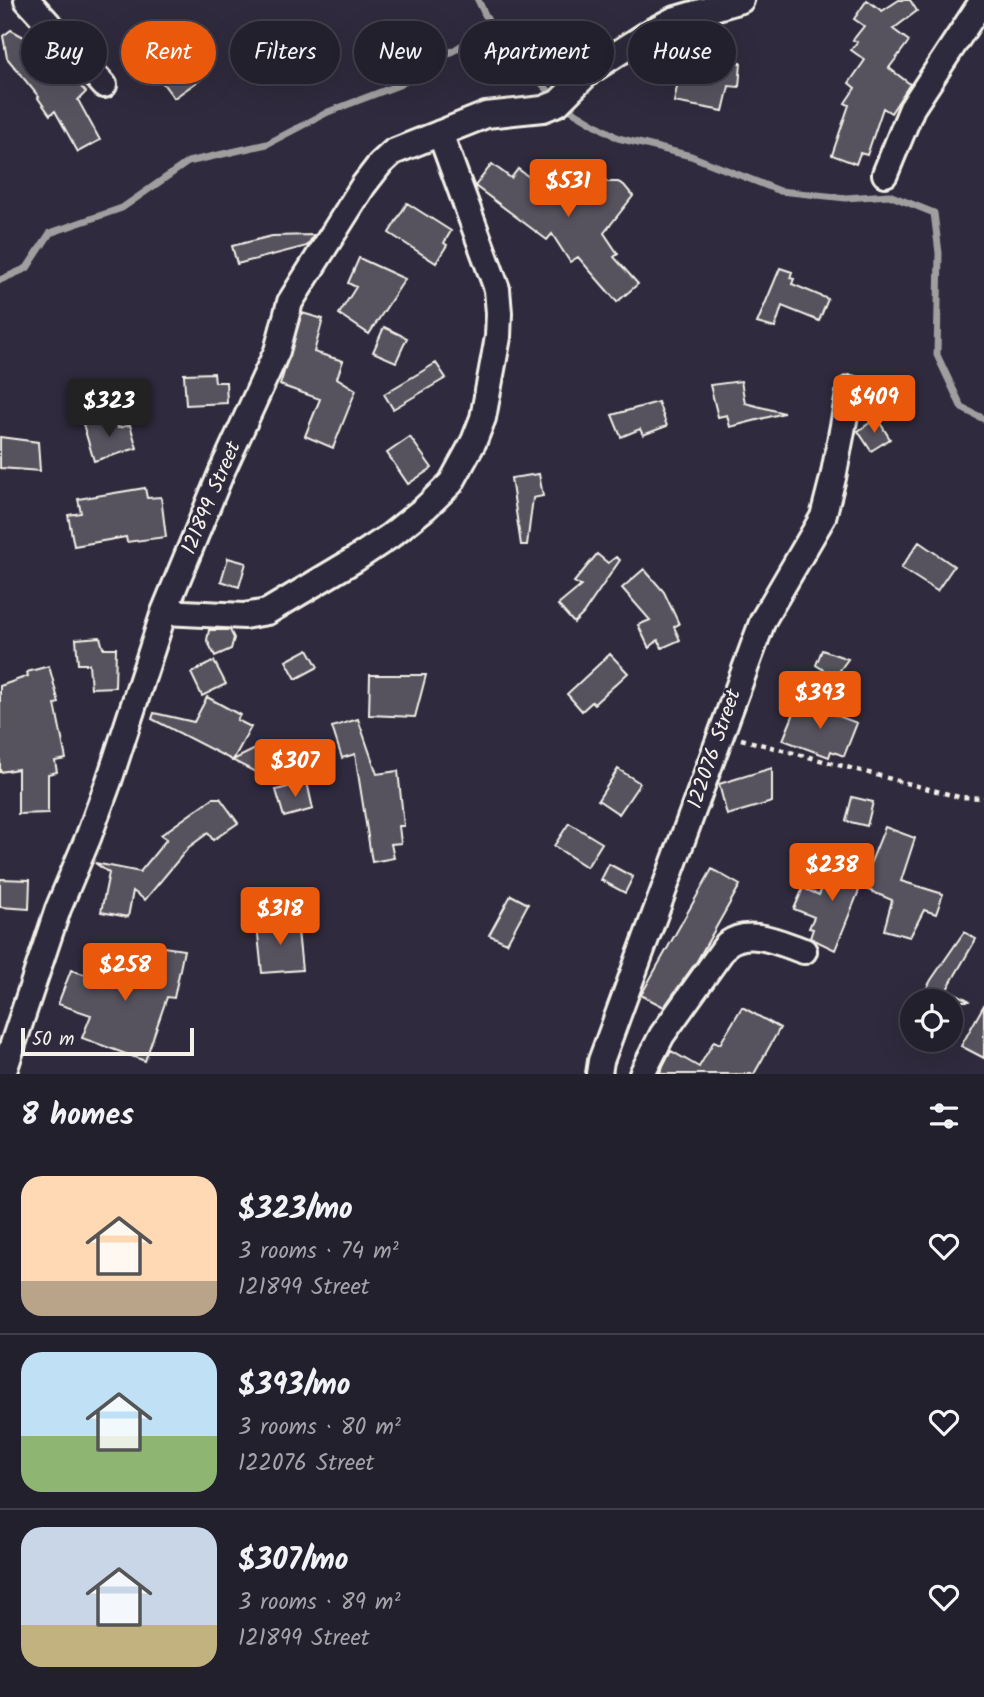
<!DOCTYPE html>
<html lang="en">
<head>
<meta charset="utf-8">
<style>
	body { margin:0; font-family:Kalam,sans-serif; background:#2b2836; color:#f1f3f6; height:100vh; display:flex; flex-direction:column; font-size:26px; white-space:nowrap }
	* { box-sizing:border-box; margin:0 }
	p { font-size:23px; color:#a3a3aa }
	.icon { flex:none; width:38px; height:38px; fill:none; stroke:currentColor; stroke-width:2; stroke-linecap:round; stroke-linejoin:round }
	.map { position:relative; height:1074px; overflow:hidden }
	.sheet { display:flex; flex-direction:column; background:#23202e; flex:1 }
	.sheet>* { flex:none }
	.guide { position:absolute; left:21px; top:21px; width:943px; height:63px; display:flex; gap:14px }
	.controls { position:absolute; left:900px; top:989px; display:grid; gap:14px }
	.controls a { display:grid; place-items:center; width:63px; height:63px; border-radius:50%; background:#23202e; box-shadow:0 7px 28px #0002,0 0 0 2px #403e4a; font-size:35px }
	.scale { position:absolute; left:21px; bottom:18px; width:173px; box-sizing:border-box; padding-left:7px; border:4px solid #f4f1e8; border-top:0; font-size:19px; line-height:24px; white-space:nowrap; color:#f4f1e8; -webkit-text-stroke:5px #2f2a3d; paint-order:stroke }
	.price { position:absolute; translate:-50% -60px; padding:0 16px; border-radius:7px; background:#ea580c; color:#fff; font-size:23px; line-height:46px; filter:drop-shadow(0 2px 4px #0008) }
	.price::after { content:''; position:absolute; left:50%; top:42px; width:21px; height:16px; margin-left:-10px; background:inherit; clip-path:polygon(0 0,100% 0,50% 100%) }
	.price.on { background:#222; color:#fff }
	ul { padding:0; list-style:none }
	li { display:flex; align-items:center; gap:21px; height:175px; padding:0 21px }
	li+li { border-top:2px solid #403e4a }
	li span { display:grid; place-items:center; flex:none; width:196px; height:140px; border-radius:21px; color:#555 }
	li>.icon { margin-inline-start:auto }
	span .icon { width:84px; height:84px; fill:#fffc; stroke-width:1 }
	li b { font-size:30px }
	h2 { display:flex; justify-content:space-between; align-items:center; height:84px; padding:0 21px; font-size:30px }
	.pill { padding:0 24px; border-radius:32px; background:#23202e; box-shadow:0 7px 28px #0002,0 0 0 2px #403e4a; font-size:24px; line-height:63px }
	.pill.on { background:#ea580c; color:#fff }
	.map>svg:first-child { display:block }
</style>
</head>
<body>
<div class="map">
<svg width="984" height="1074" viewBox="0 0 984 1074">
	<rect width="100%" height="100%" fill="#2f2a3d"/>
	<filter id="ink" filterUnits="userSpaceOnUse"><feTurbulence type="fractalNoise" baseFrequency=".0143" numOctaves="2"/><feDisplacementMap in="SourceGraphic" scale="14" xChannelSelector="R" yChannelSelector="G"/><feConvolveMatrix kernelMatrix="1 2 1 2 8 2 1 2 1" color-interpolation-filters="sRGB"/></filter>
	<g filter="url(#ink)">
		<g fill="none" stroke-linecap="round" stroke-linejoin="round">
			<!-- stream -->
			<path stroke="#a19ea0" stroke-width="7" d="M 478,0 L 491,27 L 555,98
				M 564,106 L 618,138 L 691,156 L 780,191 L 846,198 L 889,195 L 934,213 L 939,253 L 937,355 L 962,408 L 984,419
				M 0,280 L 27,268 L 50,233 L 122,208 L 188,162 L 267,144 L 328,112 L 399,85 L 491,27"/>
		</g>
		<!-- building -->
		<path fill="#56525f" stroke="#f4f1e8" stroke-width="2" d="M 867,0 L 882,11 L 899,0 L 910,0 L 917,11 L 893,29 L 909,41 L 889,68 L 910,84 L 891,113 L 883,108 L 867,155 L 860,153 L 856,164 L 832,155 L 849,105 L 845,103 L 855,88 L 849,83 L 865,60 L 851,50 L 857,42 L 853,40 L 864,26 L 854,19 Z
			M 575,23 L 592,30 L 580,56 L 563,48 Z
			M 11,30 L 33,42 L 36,39 L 86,92 L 78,100 L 100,140 L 78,152 L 55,111 L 50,115 L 38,98 L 39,97 L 7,58 L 3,36 Z
			M 664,51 L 728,53 L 727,62 L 741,63 L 739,87 L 729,86 L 723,111 L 674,102 L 679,76 L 662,74 Z
			M 183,54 L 201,79 L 174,98 L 156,74 Z
			M 492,164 L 511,178 L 518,169 L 536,182 L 549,172 L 560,185 L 576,196 L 593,172 L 608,182 L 618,182 L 624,185 L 633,196 L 604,233 L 618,254 L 614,257 L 638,284 L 617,302 L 578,257 L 570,262 L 552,234 L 547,240 L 475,186 Z
			M 407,203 L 451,231 L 444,243 L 447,245 L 436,263 L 389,233 Z
			M 314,235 L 307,246 L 237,264 L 232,246 L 272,236 Z
			M 359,258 L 405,279 L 369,334 L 339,314 L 356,287 L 348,283 Z
			M 780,268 L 792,272 L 790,278 L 794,279 L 792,284 L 828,299 L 819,321 L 782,306 L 775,328 L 757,323 Z
			M 302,313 L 323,319 L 314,352 L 343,361 L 337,378 L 356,390 L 333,448 L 305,436 L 320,399 L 280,385 Z
			M 384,327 L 407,338 L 396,362 L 373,352 Z
			M 436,363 L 446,378 L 393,409 L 384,394 Z
			M 214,373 L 215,382 L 226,382 L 227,403 L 186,405 L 184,374 Z
			M 741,381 L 745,403 L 784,413 L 730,427 L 727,415 L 718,417 L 710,385 Z
			M 658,402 L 667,426 L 643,435 L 640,429 L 621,437 L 612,415 Z
			M 877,418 L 890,439 L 871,451 L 858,431 Z
			M 101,419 L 103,427 L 117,423 L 118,428 L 130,425 L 137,448 L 94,461 L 83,424 Z
			M 0,437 L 38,442 L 40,471 L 0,468 Z
			M 410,437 L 432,468 L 408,484 L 387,453 Z
			M 539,474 L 543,496 L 533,498 L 527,545 L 521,545 L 511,478 Z
			M 145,488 L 147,498 L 161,497 L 166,537 L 127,542 L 126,537 L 74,546 L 68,515 L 81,513 L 78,499 Z
			M 919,542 L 954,566 L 937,591 L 901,568 Z
			M 597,554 L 608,563 L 616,557 L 620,560 L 583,614 L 574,623 L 558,605 L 581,586 L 574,582 Z
			M 228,558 L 246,563 L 239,587 L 221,581 Z
			M 644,569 L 664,592 L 679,624 L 674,627 L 680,640 L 662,648 L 658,640 L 649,648 L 638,625 L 650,620 L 622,588 Z
			M 209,630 L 230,630 L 234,638 L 231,649 L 215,656 L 207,640 Z
			M 100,637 L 103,648 L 116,648 L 115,687 L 91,688 L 89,664 L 78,664 L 76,639 Z
			M 308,649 L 318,667 L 296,679 L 286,661 Z
			M 822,650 L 848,659 L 835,677 L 816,665 Z
			M 610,654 L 628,673 L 594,704 L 592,702 L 582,711 L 567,694 Z
			M 214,661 L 226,684 L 202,696 L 191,673 Z
			M 49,666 L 59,703 L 55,704 L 66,759 L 55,761 L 57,772 L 48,774 L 48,813 L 18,814 L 18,769 L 0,772 L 0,686 L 28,676 L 27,672 Z
			M 370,675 L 426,675 L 415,717 L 369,715 Z
			M 207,697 L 240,715 L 237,720 L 251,727 L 233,760 L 268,743 L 280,768 L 263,776 L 152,719 L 154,713 L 194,722 Z
			M 799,701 L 857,723 L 844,756 L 831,751 L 829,757 L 783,740 Z
			M 358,719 L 377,774 L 398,771 L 404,826 L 399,826 L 401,843 L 391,844 L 394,858 L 372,862 L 355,754 L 342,758 L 332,727 Z
			M 772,768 L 772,802 L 727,815 L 719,784 Z
			M 618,769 L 640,783 L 619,814 L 598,800 Z
			M 307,782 L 313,809 L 284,817 L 276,790 Z
			M 852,797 L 873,802 L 867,826 L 846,821 Z
			M 213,798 L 220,798 L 238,823 L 213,840 L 208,833 L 189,847 L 145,900 L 133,891 L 128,917 L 101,912 L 109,873 L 95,863 L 140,872 L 167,839 L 161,835 Z
			M 569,823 L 602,843 L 587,867 L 554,846 Z
			M 885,827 L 915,838 L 901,881 L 943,894 L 936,914 L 924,910 L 910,937 L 884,930 L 892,900 L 861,887 Z
			M 834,860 L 866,873 L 835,950 L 810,938 L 813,929 L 809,928 L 814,917 L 794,909 L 803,888 L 819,895 Z
			M 609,864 L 633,877 L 625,893 L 601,880 Z
			M 712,869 L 740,885 L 697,961 L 664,1007 L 641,995 Z
			M 0,879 L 30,880 L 29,909 L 0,907 Z
			M 511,895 L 528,904 L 507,943 L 489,935 Z
			M 297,921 L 302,970 L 262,973 L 257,925 Z
			M 964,932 L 976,939 L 947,989 L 970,1001 L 920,1001 L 931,980 Z
			M 157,946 L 184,950 L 174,998 L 167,997 L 145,1061 L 82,1038 L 91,1015 L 58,1004 L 71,970 L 106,981 L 116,968 L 128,964 L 152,975 Z
			M 984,1005 L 984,1058 L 961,1046 Z
			M 742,1007 L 780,1028 L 754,1074 L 659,1074 L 671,1051 L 699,1067 L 714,1041 L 720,1044 Z"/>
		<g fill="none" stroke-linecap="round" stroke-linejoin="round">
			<!-- street casing -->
			<g stroke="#f4f1e8" stroke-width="30">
				<path id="street" d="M 27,0 L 104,85
					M 885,174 L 912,108 L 983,0
					M 164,612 L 244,616 L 267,612 L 354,560 L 390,536 L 425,508 L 451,483 L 474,441 L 483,418 L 498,337 L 499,313 L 497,289 L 440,133
					M 3,1074 L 58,909 L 88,838 L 109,781 L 164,612 L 222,471 L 277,351 L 290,302 L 363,186 L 380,164 L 393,152 L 486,115 L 543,109 L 558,103 L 590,71 L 654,30 L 673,20 L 741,0
					M 599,1074 L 601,1061 L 763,620 L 823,517 L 833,478 L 850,389
					M 642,1074 L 662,1035 L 727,944 C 750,927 780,943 804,951"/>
			</g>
			<!-- path -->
			<path stroke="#f4f1e8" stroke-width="4.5" stroke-dasharray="5 5" stroke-linecap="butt" d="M 741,739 L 959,797 L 984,798"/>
			<!-- street -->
			<use href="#street" stroke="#2f2a3d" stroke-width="24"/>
		</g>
	</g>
	<g text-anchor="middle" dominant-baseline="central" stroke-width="5" stroke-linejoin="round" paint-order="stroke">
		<!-- street labels -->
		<g font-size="21" fill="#f4f1e8" stroke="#2f2a3d">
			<text transform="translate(212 498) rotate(-67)">121899 Street</text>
			<text transform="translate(715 749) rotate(-71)">122076 Street</text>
		</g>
	</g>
</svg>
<div class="controls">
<a><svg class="icon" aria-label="locate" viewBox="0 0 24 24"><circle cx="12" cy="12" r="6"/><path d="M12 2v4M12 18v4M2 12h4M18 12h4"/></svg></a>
</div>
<div class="scale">50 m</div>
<b class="price" style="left:568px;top:219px">$531</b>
<b class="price" style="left:874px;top:435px">$409</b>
<b class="price on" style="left:109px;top:439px">$323</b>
<b class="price" style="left:820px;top:731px">$393</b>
<b class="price" style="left:295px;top:799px">$307</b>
<b class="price" style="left:832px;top:903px">$238</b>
<b class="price" style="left:280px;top:947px">$318</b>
<b class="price" style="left:125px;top:1003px">$258</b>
<div class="guide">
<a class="pill">Buy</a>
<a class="pill on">Rent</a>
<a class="pill">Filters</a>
<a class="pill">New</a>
<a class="pill">Apartment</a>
<a class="pill">House</a>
</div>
</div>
<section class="sheet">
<h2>8 homes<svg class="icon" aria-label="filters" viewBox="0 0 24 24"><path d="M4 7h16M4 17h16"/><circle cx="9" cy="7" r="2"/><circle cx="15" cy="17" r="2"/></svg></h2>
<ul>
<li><span style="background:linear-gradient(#ffd9b3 75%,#b9a48a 0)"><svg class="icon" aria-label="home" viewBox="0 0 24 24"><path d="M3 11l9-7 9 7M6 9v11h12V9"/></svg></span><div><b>$323/mo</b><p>3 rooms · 74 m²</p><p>121899 Street</p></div><svg class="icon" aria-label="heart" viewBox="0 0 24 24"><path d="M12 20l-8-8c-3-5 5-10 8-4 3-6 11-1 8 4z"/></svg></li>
<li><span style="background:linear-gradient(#bfe0f5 60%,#8fb573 0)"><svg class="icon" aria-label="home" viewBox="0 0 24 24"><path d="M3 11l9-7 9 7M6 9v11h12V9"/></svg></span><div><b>$393/mo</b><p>3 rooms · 80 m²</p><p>122076 Street</p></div><svg class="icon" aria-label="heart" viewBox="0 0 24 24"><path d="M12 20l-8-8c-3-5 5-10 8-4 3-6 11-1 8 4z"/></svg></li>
<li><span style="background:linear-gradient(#c9d6e8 70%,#c2b280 0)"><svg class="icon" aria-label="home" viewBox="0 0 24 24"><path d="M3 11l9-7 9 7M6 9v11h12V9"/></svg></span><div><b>$307/mo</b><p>3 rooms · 89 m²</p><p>121899 Street</p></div><svg class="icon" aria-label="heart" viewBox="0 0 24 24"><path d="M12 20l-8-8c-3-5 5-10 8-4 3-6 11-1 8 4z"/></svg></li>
</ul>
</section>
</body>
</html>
